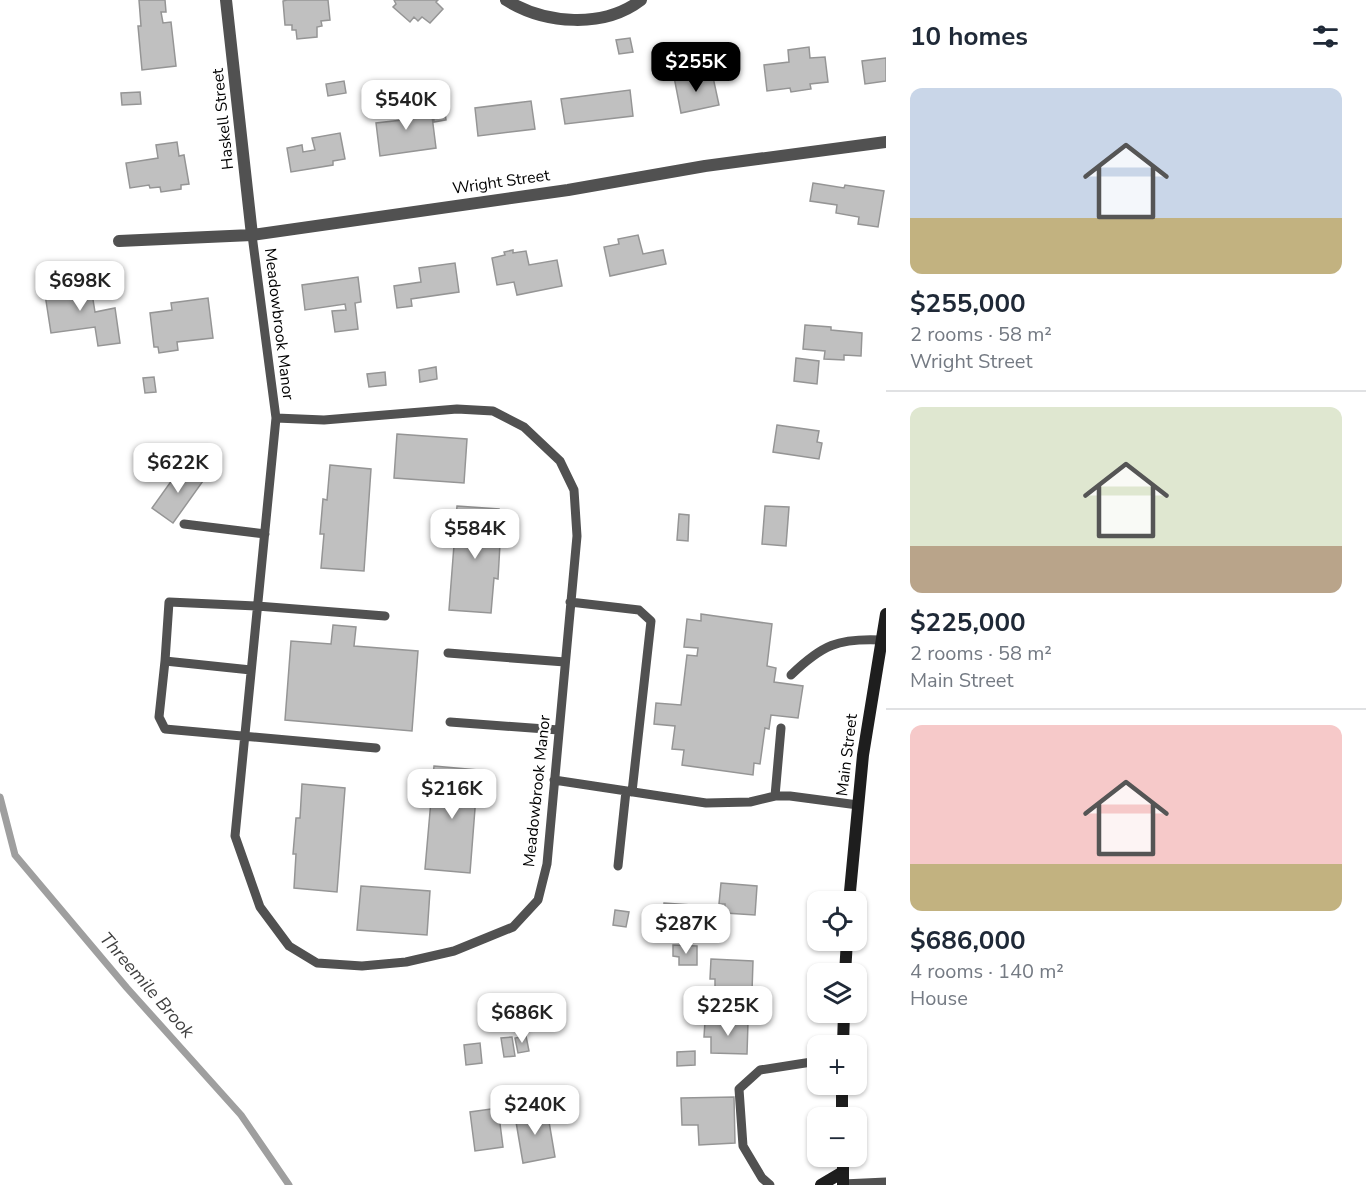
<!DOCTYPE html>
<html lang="en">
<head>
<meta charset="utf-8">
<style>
	body { margin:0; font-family:"Nunito Sans",sans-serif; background:#f2f2f3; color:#1f2937; height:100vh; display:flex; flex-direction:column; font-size:22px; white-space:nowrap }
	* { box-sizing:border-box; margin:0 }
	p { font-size:20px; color:#747a83 }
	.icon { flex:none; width:33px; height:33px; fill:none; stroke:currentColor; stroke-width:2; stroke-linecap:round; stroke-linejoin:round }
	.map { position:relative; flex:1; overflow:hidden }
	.panel { display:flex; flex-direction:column; background:#fff; width:480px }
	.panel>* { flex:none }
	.buttons { position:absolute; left:807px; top:891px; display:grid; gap:12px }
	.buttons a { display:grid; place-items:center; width:60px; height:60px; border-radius:12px; background:#fff; box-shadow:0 2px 4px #0004; font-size:30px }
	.price { position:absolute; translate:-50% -51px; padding:0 14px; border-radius:12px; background:#fff; color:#222; font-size:20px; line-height:39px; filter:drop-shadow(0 2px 3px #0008) }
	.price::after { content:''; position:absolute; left:50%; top:36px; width:18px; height:14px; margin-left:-9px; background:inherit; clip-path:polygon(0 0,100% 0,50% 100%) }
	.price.active { background:#000; color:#fff }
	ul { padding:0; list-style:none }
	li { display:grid; align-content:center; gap:12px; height:318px; padding:0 24px }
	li+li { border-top:2px solid #e0e1e3 }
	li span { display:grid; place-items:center; height:186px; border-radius:12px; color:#555 }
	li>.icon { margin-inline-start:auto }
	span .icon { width:108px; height:108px; fill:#fffc; stroke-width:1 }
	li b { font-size:26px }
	h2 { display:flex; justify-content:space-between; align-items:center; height:72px; padding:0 24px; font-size:26px }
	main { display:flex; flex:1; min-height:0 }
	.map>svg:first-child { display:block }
</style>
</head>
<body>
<main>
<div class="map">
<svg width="886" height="1185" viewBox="0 0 886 1185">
	<rect width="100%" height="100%" fill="#fff"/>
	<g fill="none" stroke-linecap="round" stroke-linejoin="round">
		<!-- stream -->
		<path stroke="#9f9f9f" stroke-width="7" d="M 0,797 L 15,855 L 127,988 L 241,1115 L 289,1185"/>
	</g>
	<!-- building -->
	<path fill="#c0c0c0" stroke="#959595" stroke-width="1.5" d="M 139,0 L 165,0 L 166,12 L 161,12 L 163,23 L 171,22 L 176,66 L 142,70 L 138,26 L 141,26 Z
		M 287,0 L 328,0 L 330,20 L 321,21 L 322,26 L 317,27 L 317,37 L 297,39 L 296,30 L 292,30 L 292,25 L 285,25 L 283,1 Z
		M 438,0 L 436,2 L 443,9 L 430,23 L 422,17 L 418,21 L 414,17 L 410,22 L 393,7 L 396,4 L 394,0 Z
		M 630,38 L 633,52 L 619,54 L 616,40 Z
		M 809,47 L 810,58 L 825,57 L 828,82 L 810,84 L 811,89 L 791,92 L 790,88 L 767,91 L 764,65 L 789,62 L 788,50 Z
		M 886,58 L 886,81 L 865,84 L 862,61 Z
		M 689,75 L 690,81 L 713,77 L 719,105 L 681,113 L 674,77 Z
		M 344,81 L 346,93 L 328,96 L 326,84 Z
		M 630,90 L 633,116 L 565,124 L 561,99 Z
		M 140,92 L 141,104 L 122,105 L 121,93 Z
		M 417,97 L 420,118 L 432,116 L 436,148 L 380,156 L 376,123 L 402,120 L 399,99 Z
		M 531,101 L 535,129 L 478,136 L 475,108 Z
		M 444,105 L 446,120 L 434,122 L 433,106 Z
		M 340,133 L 345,159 L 333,161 L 333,165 L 291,172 L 287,148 L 302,145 L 303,152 L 315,150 L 312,138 Z
		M 177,142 L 179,156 L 184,155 L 189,184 L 181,185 L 181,189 L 161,192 L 160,187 L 150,188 L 149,185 L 130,188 L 126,163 L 158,158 L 156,145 Z
		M 813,183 L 844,188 L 845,185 L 884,191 L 878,227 L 858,224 L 859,217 L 836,213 L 837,205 L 810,201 Z
		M 638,235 L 643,254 L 663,250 L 666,264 L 610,276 L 604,247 L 619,244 L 618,239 Z
		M 513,250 L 513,253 L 526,251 L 529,265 L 557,260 L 562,286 L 517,295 L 514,282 L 497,285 L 492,258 L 505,255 L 504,252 Z
		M 455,263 L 459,292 L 411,299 L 412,306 L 397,308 L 394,286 L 421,282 L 419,268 Z
		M 358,277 L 361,302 L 355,303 L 358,329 L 335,332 L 332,311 L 346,310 L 345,304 L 305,310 L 302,285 Z
		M 90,281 L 95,312 L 115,308 L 120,343 L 98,346 L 95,327 L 51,333 L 44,288 Z
		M 208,298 L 213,338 L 177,342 L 178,350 L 159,353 L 158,347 L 154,347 L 150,313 L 172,310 L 171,303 Z
		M 805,325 L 831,327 L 831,330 L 862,333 L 861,356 L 844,355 L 844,360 L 824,359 L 825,351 L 803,349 Z
		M 796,358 L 819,361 L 817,384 L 794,381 Z
		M 436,367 L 437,379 L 420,382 L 419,370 Z
		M 385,372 L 386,385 L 369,387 L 367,374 Z
		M 154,377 L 156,392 L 145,393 L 143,378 Z
		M 777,425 L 819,431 L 817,442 L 822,443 L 819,459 L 773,452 Z
		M 397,434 L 467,439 L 464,483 L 394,478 Z
		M 330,465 L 371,469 L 364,571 L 321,568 L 324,534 L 320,534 L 323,499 L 327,500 Z
		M 182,466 L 203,481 L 173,523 L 152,508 Z
		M 457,506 L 499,509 L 496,544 L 500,544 L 498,579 L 494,578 L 491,613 L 449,610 Z
		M 765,506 L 789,507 L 786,546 L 762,544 Z
		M 679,514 L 689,515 L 688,541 L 677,540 Z
		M 701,614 L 772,624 L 767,666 L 776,668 L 774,682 L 803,686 L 798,718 L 771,715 L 769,729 L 765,728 L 760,764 L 754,763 L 753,775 L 682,765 L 684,750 L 672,749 L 675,726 L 654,724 L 656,703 L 681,705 L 687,655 L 697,656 L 698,648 L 684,647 L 687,619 L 701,621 Z
		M 333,625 L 356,627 L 354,646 L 418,651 L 412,731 L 285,720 L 291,641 L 331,644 Z
		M 434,766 L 478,770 L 470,873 L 425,869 Z
		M 302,784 L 345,788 L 337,892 L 294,888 L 296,854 L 293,854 L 296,818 L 300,818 Z
		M 721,883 L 757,886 L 755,915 L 725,913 L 725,904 L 719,904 Z
		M 361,886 L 430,891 L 427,935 L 357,930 Z
		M 664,903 L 705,906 L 703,930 L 672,928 L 672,922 L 663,922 Z
		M 615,910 L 629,912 L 626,927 L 613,925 Z
		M 673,945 L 697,946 L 697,965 L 679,965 L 679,957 L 673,956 Z
		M 711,959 L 753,961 L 752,992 L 715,991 L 715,979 L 710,979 Z
		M 705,1021 L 748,1022 L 747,1054 L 711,1053 L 711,1037 L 704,1037 Z
		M 526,1036 L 529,1051 L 518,1053 L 515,1038 Z
		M 512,1037 L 515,1056 L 504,1057 L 501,1038 Z
		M 480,1043 L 482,1063 L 466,1065 L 464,1045 Z
		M 695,1051 L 695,1065 L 677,1066 L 677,1052 Z
		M 734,1097 L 735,1143 L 699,1145 L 698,1125 L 682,1125 L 681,1098 Z
		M 498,1108 L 503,1147 L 475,1151 L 470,1112 Z
		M 547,1110 L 555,1157 L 523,1163 L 515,1116 Z"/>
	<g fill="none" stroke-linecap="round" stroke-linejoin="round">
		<!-- lane -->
		<path stroke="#515151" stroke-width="9" d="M 252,235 L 276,418 L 235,836 L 260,907 L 289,946 L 317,963 L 362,966 L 406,962 L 454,951 L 513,927 L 538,900 L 547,864 L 577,536 L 574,490 L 560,461 L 524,427 L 493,411 L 457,409 L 324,420 L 276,418
			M 184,524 L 265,534
			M 570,602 L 639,610 L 651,621 L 632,792
			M 448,653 L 565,662
			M 165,661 L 159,717 L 165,729 L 376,748
			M 251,670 L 165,661 L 169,602 L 257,606 L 385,616
			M 791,675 C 822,645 838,638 881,640
			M 450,722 L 559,730
			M 554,780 L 706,803 L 750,802 L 775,796 L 790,796 L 858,805
			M 775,796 L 781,728
			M 618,866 L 626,791
			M 843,1184 L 886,1182
			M 770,1185 L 762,1178 L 743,1146 L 739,1089 L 760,1070 L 818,1061"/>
		<!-- street -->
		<path stroke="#515151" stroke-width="12" d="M 226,0 L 252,235
			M 506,0 C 545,24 603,29 641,0
			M 119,241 L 252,235 L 568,190 L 705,166 L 886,142"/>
		<!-- secondary -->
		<path stroke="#1e1e1e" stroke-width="12" d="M 849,902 L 863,755 L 886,614
			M 845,974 L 847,940
			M 843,1046 L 844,1012
			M 842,1084 L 842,1118
			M 843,1156 L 843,1185
			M 821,1185 L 843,1172"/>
	</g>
	<g text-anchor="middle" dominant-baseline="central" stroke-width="5" stroke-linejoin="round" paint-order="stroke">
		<!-- street labels -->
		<g font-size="16" fill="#000" stroke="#fff">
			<text transform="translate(223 119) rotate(-96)">Haskell Street</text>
			<text transform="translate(501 182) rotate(-8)">Wright Street</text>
			<text transform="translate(279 324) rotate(83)">Meadowbrook Manor</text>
			<text transform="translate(847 755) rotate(-83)">Main Street</text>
			<text transform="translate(537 791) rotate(-84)">Meadowbrook Manor</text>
		</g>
		<!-- water labels -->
		<g font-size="18" font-style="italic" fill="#404040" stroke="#fff">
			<text transform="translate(147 985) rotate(49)">Threemile Brook</text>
		</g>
	</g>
</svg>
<div class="buttons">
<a><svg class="icon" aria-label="locate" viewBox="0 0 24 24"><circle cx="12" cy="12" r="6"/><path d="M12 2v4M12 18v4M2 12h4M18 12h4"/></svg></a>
<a><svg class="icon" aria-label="layers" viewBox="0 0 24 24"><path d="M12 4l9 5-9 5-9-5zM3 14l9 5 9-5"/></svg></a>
<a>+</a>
<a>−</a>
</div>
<b class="price active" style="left:696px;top:93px">$255K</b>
<b class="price" style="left:406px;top:131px">$540K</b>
<b class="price" style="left:80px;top:312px">$698K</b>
<b class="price" style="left:178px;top:494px">$622K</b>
<b class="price" style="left:475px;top:560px">$584K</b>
<b class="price" style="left:452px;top:820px">$216K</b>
<b class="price" style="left:686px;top:955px">$287K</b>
<b class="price" style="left:728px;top:1037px">$225K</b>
<b class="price" style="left:522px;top:1044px">$686K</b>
<b class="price" style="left:535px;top:1136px">$240K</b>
</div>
<section class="panel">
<h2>10 homes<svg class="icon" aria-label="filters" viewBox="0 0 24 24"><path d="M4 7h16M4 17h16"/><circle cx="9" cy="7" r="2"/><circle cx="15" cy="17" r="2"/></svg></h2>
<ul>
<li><span style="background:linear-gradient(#c9d6e8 70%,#c2b280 0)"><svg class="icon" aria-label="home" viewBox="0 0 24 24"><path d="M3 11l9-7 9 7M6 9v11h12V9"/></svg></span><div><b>$255,000</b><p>2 rooms · 58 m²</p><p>Wright Street</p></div></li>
<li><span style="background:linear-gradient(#dfe7d0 75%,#b9a48a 0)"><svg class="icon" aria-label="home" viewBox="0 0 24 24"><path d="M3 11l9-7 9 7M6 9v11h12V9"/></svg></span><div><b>$225,000</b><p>2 rooms · 58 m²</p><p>Main Street</p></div></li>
<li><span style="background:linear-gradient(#f6c9c9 75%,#c2b280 0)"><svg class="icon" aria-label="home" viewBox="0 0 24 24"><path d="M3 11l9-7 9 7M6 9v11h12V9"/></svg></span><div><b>$686,000</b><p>4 rooms · 140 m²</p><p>House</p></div></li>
</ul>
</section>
</main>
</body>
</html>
